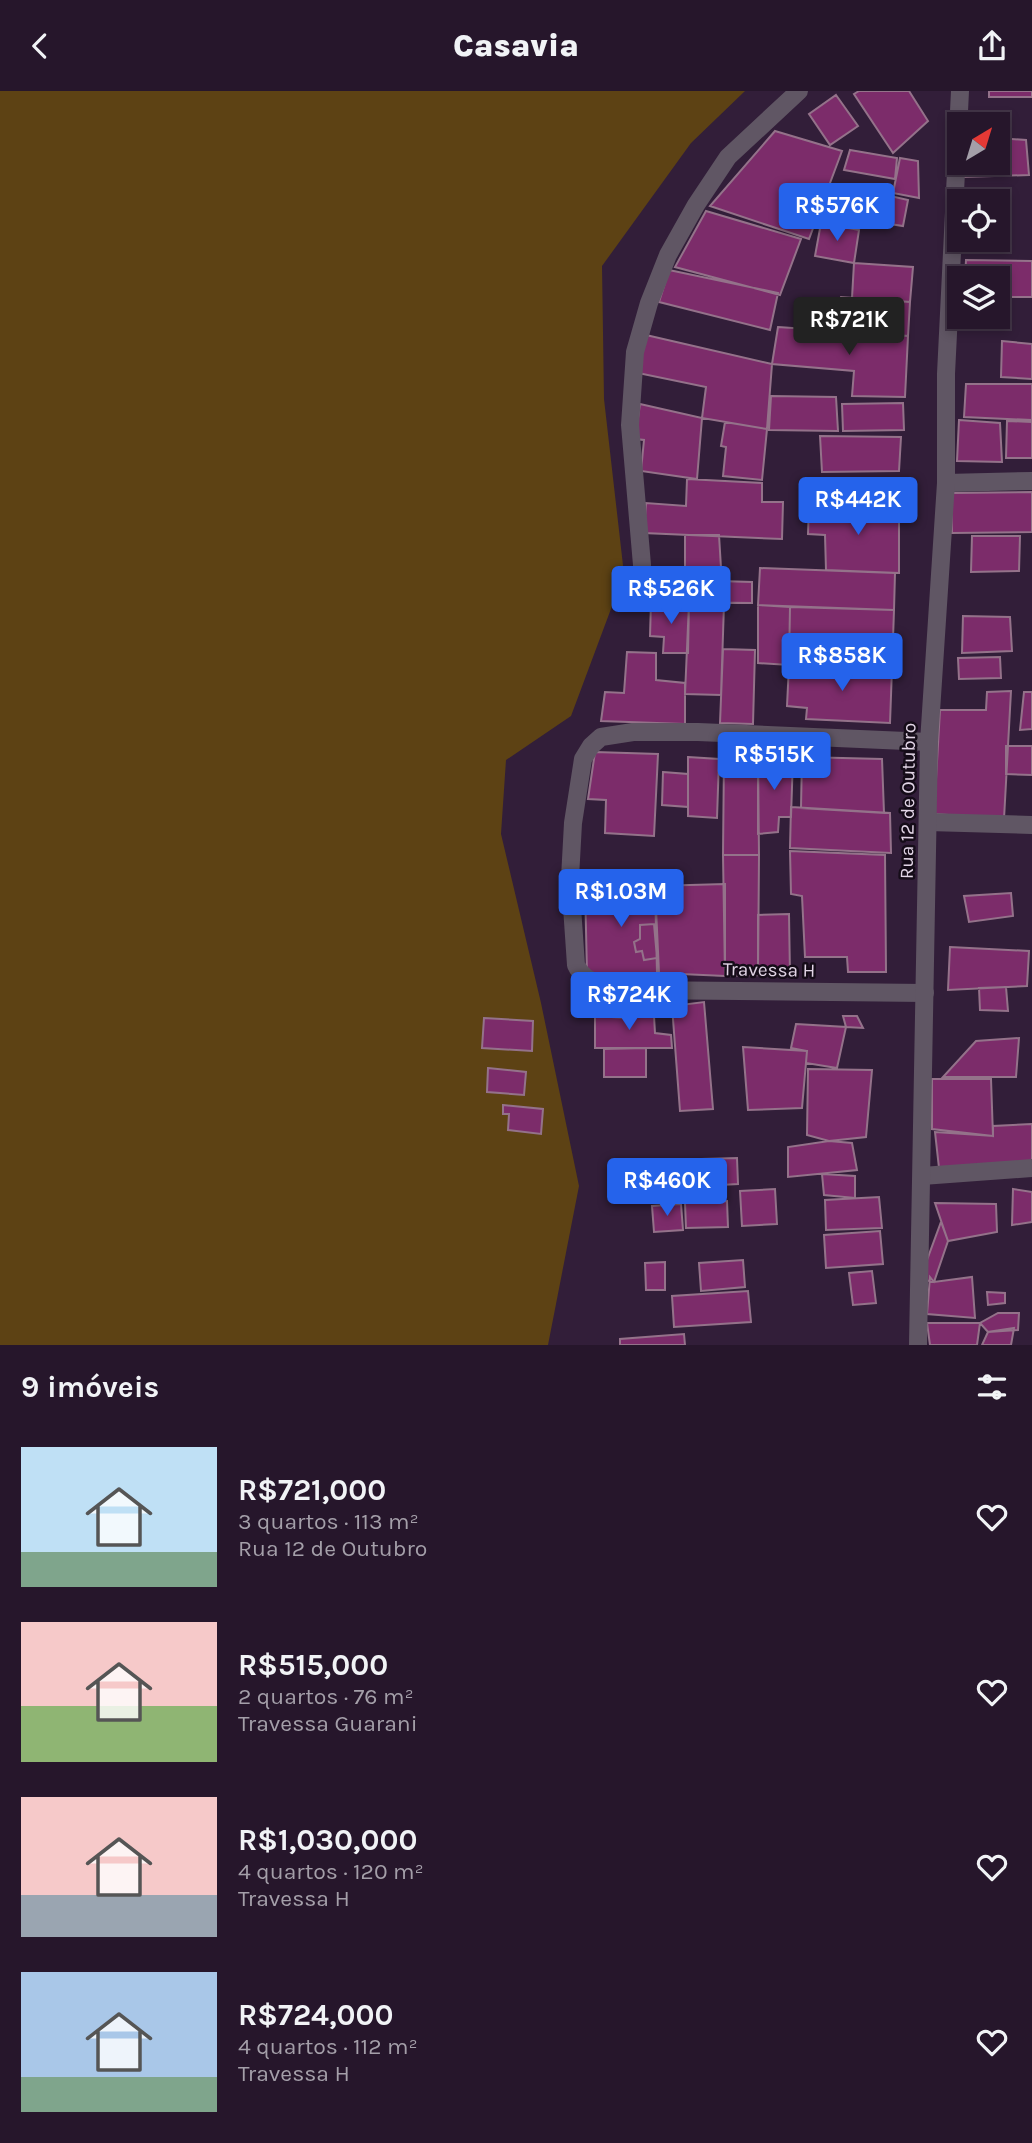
<!DOCTYPE html>
<html lang="pt">
<head>
<meta charset="utf-8">
<style>
	body { margin:0; font-family:Karla,sans-serif; background:#2e1f33; color:#f1f3f6; height:100vh; display:flex; flex-direction:column; font-size:26px; white-space:nowrap }
	* { box-sizing:border-box; margin:0 }
	p { font-size:23px; color:#a49fa9 }
	.icon { flex:none; width:38px; height:38px; fill:none; stroke:currentColor; stroke-width:2; stroke-linecap:round; stroke-linejoin:round }
	.map { position:relative; height:1254px; overflow:hidden }
	.drawer { display:flex; flex-direction:column; background:#26162b; flex:1 }
	.drawer>* { flex:none }
	.needle { width:46px; rotate:38deg }
	.controls { position:absolute; left:947px; top:21px; display:grid; gap:14px }
	.controls a { display:grid; place-items:center; width:63px; height:63px; border-radius:0px; background:#26162b; box-shadow:0 4px 10px #0003,0 0 0 2px #423547; font-size:35px }
	.price { position:absolute; translate:-50% -60px; padding:0 16px; border-radius:7px; background:#2563eb; color:#fff; font-size:23px; line-height:46px; filter:drop-shadow(0 2px 4px #0008) }
	.price::after { content:''; position:absolute; left:50%; top:42px; width:21px; height:16px; margin-left:-10px; background:inherit; clip-path:polygon(0 0,100% 0,50% 100%) }
	.price.on { background:#222; color:#fff }
	ul { padding:0; list-style:none }
	li { display:flex; align-items:center; gap:21px; height:175px; padding:0 21px }
	li span { display:grid; place-items:center; flex:none; width:196px; height:140px; border-radius:0px; color:#555 }
	li>.icon { margin-inline-start:auto }
	span .icon { width:84px; height:84px; fill:#fffc; stroke-width:1 }
	li b { font-size:30px }
	h2 { display:flex; justify-content:space-between; align-items:center; height:84px; padding:0 21px; font-size:30px }
	header { display:flex; justify-content:space-between; align-items:center; height:91px; padding:0 21px; background:#26162b; font-size:32px; font-weight:800 }
	.map>svg:first-child { display:block }
</style>
</head>
<body>
<header><svg class="icon" aria-label="back" viewBox="0 0 24 24"><path d="M15 5l-7 7 7 7"/></svg>Casavia<svg class="icon" aria-label="share" viewBox="0 0 24 24"><path d="M12 15V3M7 8l5-5 5 5M5 13v7h14v-7"/></svg></header>
<div class="map">
<svg width="1032" height="1254" viewBox="0 0 1032 1254">
	<rect width="100%" height="100%" fill="#321e39"/>
	<!-- green -->
	<path fill="#5d4214" d="M 0,0 L 745,0 L 691,52 L 602,175 L 604,308 L 624,483 L 571,625 L 506,669 L 501,743 L 541,912 L 579,1095 L 548,1254 L 0,1254 Z"/>
	<!-- building -->
	<path fill="#7c2c6a" stroke="#94728a" stroke-width="2" d="M 859,0 L 909,0 L 928,30 L 893,62 L 854,3 Z
		M 989,0 L 1032,0 L 1032,6 L 989,6 Z
		M 836,4 L 858,35 L 830,54 L 809,23 Z
		M 775,40 L 842,60 L 809,148 L 710,115 Z
		M 998,47 L 1026,49 L 1029,84 L 964,86 L 964,72 L 998,72 Z
		M 850,59 L 897,67 L 895,88 L 844,79 Z
		M 900,67 L 918,70 L 919,107 L 893,102 Z
		M 864,99 L 908,109 L 903,135 L 858,128 Z
		M 706,120 L 801,148 L 780,204 L 675,176 Z
		M 821,132 L 859,139 L 854,172 L 815,165 Z
		M 966,169 L 1032,170 L 1032,206 L 998,206 L 998,187 L 965,187 Z
		M 854,172 L 913,176 L 910,211 L 852,207 Z
		M 669,179 L 778,202 L 770,239 L 659,211 Z
		M 841,206 L 910,211 L 908,245 L 838,240 Z
		M 778,236 L 908,245 L 905,306 L 852,305 L 854,280 L 772,273 Z
		M 646,244 L 772,273 L 767,338 L 702,327 L 706,296 L 638,282 Z
		M 1002,250 L 1032,253 L 1032,288 L 1001,286 Z
		M 966,293 L 1032,293 L 1032,329 L 964,326 Z
		M 771,305 L 836,306 L 838,340 L 769,339 Z
		M 903,312 L 904,339 L 843,340 L 842,313 Z
		M 640,313 L 702,327 L 697,388 L 641,380 L 644,349 L 635,348 Z
		M 959,329 L 1000,332 L 1002,371 L 957,370 Z
		M 1007,330 L 1032,331 L 1032,367 L 1006,367 Z
		M 725,331 L 767,338 L 762,389 L 723,385 L 726,356 L 721,355 Z
		M 820,345 L 901,346 L 899,380 L 822,381 Z
		M 687,388 L 762,392 L 762,411 L 783,411 L 782,448 L 644,442 L 646,412 L 686,415 Z
		M 1032,401 L 1032,441 L 952,442 L 951,402 Z
		M 899,414 L 899,482 L 826,479 L 825,444 L 808,443 L 809,415 Z
		M 685,444 L 719,444 L 721,477 L 685,477 Z
		M 972,445 L 1020,445 L 1019,480 L 971,481 Z
		M 670,477 L 718,477 L 719,490 L 752,491 L 752,512 L 669,511 Z
		M 760,477 L 895,482 L 894,519 L 758,514 Z
		M 651,511 L 689,512 L 688,562 L 663,562 L 664,546 L 650,545 Z
		M 689,512 L 724,513 L 721,604 L 685,603 Z
		M 758,514 L 790,516 L 789,574 L 758,572 Z
		M 790,516 L 894,519 L 892,577 L 789,574 Z
		M 963,525 L 1010,526 L 1012,560 L 962,562 Z
		M 723,558 L 755,559 L 753,633 L 720,632 Z
		M 627,561 L 656,562 L 656,589 L 685,592 L 685,633 L 601,630 L 605,601 L 624,602 Z
		M 1000,566 L 1001,587 L 959,588 L 958,567 Z
		M 789,574 L 892,577 L 890,632 L 806,628 L 807,617 L 787,615 Z
		M 1011,600 L 1004,728 L 934,723 L 940,619 L 986,619 L 987,601 Z
		M 1024,601 L 1032,601 L 1032,638 L 1020,639 Z
		M 1006,655 L 1032,655 L 1032,684 L 1006,683 Z
		M 595,661 L 658,663 L 654,745 L 605,742 L 606,709 L 588,708 Z
		M 724,665 L 758,665 L 759,764 L 723,764 Z
		M 758,665 L 793,666 L 791,726 L 779,726 L 778,741 L 758,743 Z
		M 688,666 L 719,668 L 717,727 L 688,725 L 688,716 L 662,714 L 663,681 L 688,683 Z
		M 802,666 L 882,668 L 884,722 L 801,717 Z
		M 663,681 L 688,683 L 688,716 L 662,714 Z
		M 791,716 L 890,722 L 891,762 L 790,757 Z
		M 790,760 L 885,764 L 886,881 L 848,881 L 847,866 L 805,866 L 802,805 L 791,803 Z
		M 723,764 L 759,764 L 758,884 L 725,885 Z
		M 725,793 L 725,885 L 659,882 L 655,795 Z
		M 585,795 L 655,795 L 657,882 L 587,882 Z
		M 1011,802 L 1013,825 L 969,831 L 964,805 Z
		M 789,823 L 790,885 L 758,884 L 758,824 Z
		M 654,833 L 657,867 L 644,869 L 642,860 L 636,861 L 634,851 L 640,848 L 640,834 Z
		M 950,856 L 1029,860 L 1027,895 L 948,899 Z
		M 1006,896 L 1008,920 L 980,919 L 979,897 Z
		M 704,911 L 713,1018 L 680,1020 L 672,915 Z
		M 628,913 L 640,913 L 640,925 L 654,925 L 655,942 L 671,944 L 672,957 L 595,957 L 595,925 L 627,927 Z
		M 843,925 L 857,925 L 863,937 L 846,936 Z
		M 484,927 L 533,930 L 532,960 L 482,957 Z
		M 796,933 L 846,936 L 837,977 L 806,972 L 807,960 L 791,957 Z
		M 1019,947 L 1016,986 L 943,986 L 976,950 Z
		M 743,956 L 807,960 L 802,1017 L 748,1019 Z
		M 646,957 L 646,986 L 604,986 L 604,958 Z
		M 488,977 L 526,981 L 524,1004 L 487,1001 Z
		M 808,978 L 872,979 L 866,1046 L 829,1050 L 807,1044 Z
		M 932,988 L 991,988 L 993,1045 L 932,1038 Z
		M 503,1014 L 543,1018 L 541,1043 L 508,1039 L 509,1023 L 503,1023 Z
		M 1032,1033 L 1032,1075 L 939,1077 L 935,1041 L 993,1045 L 993,1035 Z
		M 829,1050 L 852,1052 L 857,1079 L 788,1086 L 788,1056 Z
		M 737,1067 L 738,1093 L 702,1095 L 702,1068 Z
		M 822,1083 L 855,1085 L 855,1107 L 824,1104 Z
		M 775,1098 L 777,1133 L 742,1135 L 740,1100 Z
		M 1013,1098 L 1032,1101 L 1032,1131 L 1012,1134 Z
		M 879,1106 L 882,1137 L 826,1139 L 825,1109 Z
		M 727,1110 L 728,1136 L 686,1137 L 685,1112 Z
		M 935,1112 L 996,1113 L 997,1141 L 948,1150 Z
		M 681,1113 L 683,1139 L 654,1141 L 652,1115 Z
		M 941,1131 L 948,1150 L 934,1191 L 920,1188 Z
		M 880,1140 L 883,1173 L 826,1177 L 824,1144 Z
		M 743,1169 L 745,1196 L 701,1200 L 699,1172 Z
		M 665,1171 L 665,1199 L 646,1199 L 645,1172 Z
		M 872,1180 L 876,1212 L 853,1214 L 849,1182 Z
		M 930,1186 L 934,1191 L 972,1186 L 975,1227 L 927,1223 Z
		M 748,1200 L 751,1231 L 674,1236 L 672,1205 Z
		M 987,1201 L 1005,1202 L 1005,1212 L 988,1214 Z
		M 998,1222 L 1019,1222 L 1018,1239 L 988,1241 L 980,1232 Z
		M 927,1232 L 980,1232 L 977,1254 L 930,1254 Z
		M 1014,1237 L 1011,1254 L 982,1254 L 988,1241 Z
		M 684,1243 L 685,1254 L 620,1254 L 620,1248 Z"/>
	<g fill="none" stroke-linecap="round" stroke-linejoin="round">
		<!-- minor -->
		<path stroke="#605664" stroke-width="18" d="M 946,392 L 1032,390
			M 642,474 L 630,334 L 635,261 L 649,212 L 668,164 L 696,114 L 728,66 L 799,0
			M 928,731 L 1032,734
			M 925,902 L 636,899 C 615,897 586,896 576,874 L 570,787 L 573,732 L 583,668 L 591,655 L 601,646 L 633,641 L 698,641 L 929,651
			M 922,1085 L 1032,1077"/>
		<!-- tertiary -->
		<path stroke="#605664" stroke-width="18" d="M 918,1254 L 929,651 L 946,392 L 946,283 L 960,0"/>
	</g>
	<g text-anchor="middle" dominant-baseline="central" stroke-width="5" stroke-linejoin="round" paint-order="stroke">
		<!-- street labels -->
		<g font-size="19" fill="#e2d5e6" stroke="#150c18">
			<text transform="translate(908 710) rotate(-89)">Rua 12 de Outubro</text>
			<text transform="translate(769 879) rotate(1)">Travessa H</text>
		</g>
	</g>
</svg>
<div class="controls">
<a><svg class="needle" viewBox="-14 -14 28 28"><path d="M0-13l5 13h-10z" fill="#e53935"/><path d="M0 13l5-13h-10z" fill="#a49fa9"/></svg></a>
<a><svg class="icon" aria-label="locate" viewBox="0 0 24 24"><circle cx="12" cy="12" r="6"/><path d="M12 2v4M12 18v4M2 12h4M18 12h4"/></svg></a>
<a><svg class="icon" aria-label="layers" viewBox="0 0 24 24"><path d="M12 4l9 5-9 5-9-5zM3 14l9 5 9-5"/></svg></a>
</div>
<b class="price" style="left:837px;top:152px">R$576K</b>
<b class="price on" style="left:849px;top:266px">R$721K</b>
<b class="price" style="left:858px;top:446px">R$442K</b>
<b class="price" style="left:671px;top:535px">R$526K</b>
<b class="price" style="left:842px;top:602px">R$858K</b>
<b class="price" style="left:774px;top:701px">R$515K</b>
<b class="price" style="left:621px;top:838px">R$1.03M</b>
<b class="price" style="left:629px;top:941px">R$724K</b>
<b class="price" style="left:667px;top:1127px">R$460K</b>
</div>
<section class="drawer">
<h2>9 imóveis<svg class="icon" aria-label="filters" viewBox="0 0 24 24"><path d="M4 7h16M4 17h16"/><circle cx="9" cy="7" r="2"/><circle cx="15" cy="17" r="2"/></svg></h2>
<ul>
<li><span style="background:linear-gradient(#bfe0f5 75%,#7fa58c 0)"><svg class="icon" aria-label="home" viewBox="0 0 24 24"><path d="M3 11l9-7 9 7M6 9v11h12V9"/></svg></span><div><b>R$721,000</b><p>3 quartos · 113 m²</p><p>Rua 12 de Outubro</p></div><svg class="icon" aria-label="heart" viewBox="0 0 24 24"><path d="M12 20l-8-8c-3-5 5-10 8-4 3-6 11-1 8 4z"/></svg></li>
<li><span style="background:linear-gradient(#f6c9c9 60%,#8fb573 0)"><svg class="icon" aria-label="home" viewBox="0 0 24 24"><path d="M3 11l9-7 9 7M6 9v11h12V9"/></svg></span><div><b>R$515,000</b><p>2 quartos · 76 m²</p><p>Travessa Guarani</p></div><svg class="icon" aria-label="heart" viewBox="0 0 24 24"><path d="M12 20l-8-8c-3-5 5-10 8-4 3-6 11-1 8 4z"/></svg></li>
<li><span style="background:linear-gradient(#f6c9c9 70%,#9aa5b1 0)"><svg class="icon" aria-label="home" viewBox="0 0 24 24"><path d="M3 11l9-7 9 7M6 9v11h12V9"/></svg></span><div><b>R$1,030,000</b><p>4 quartos · 120 m²</p><p>Travessa H</p></div><svg class="icon" aria-label="heart" viewBox="0 0 24 24"><path d="M12 20l-8-8c-3-5 5-10 8-4 3-6 11-1 8 4z"/></svg></li>
<li><span style="background:linear-gradient(#a9c7e8 75%,#7fa58c 0)"><svg class="icon" aria-label="home" viewBox="0 0 24 24"><path d="M3 11l9-7 9 7M6 9v11h12V9"/></svg></span><div><b>R$724,000</b><p>4 quartos · 112 m²</p><p>Travessa H</p></div><svg class="icon" aria-label="heart" viewBox="0 0 24 24"><path d="M12 20l-8-8c-3-5 5-10 8-4 3-6 11-1 8 4z"/></svg></li>
</ul>
</section>
</body>
</html>
